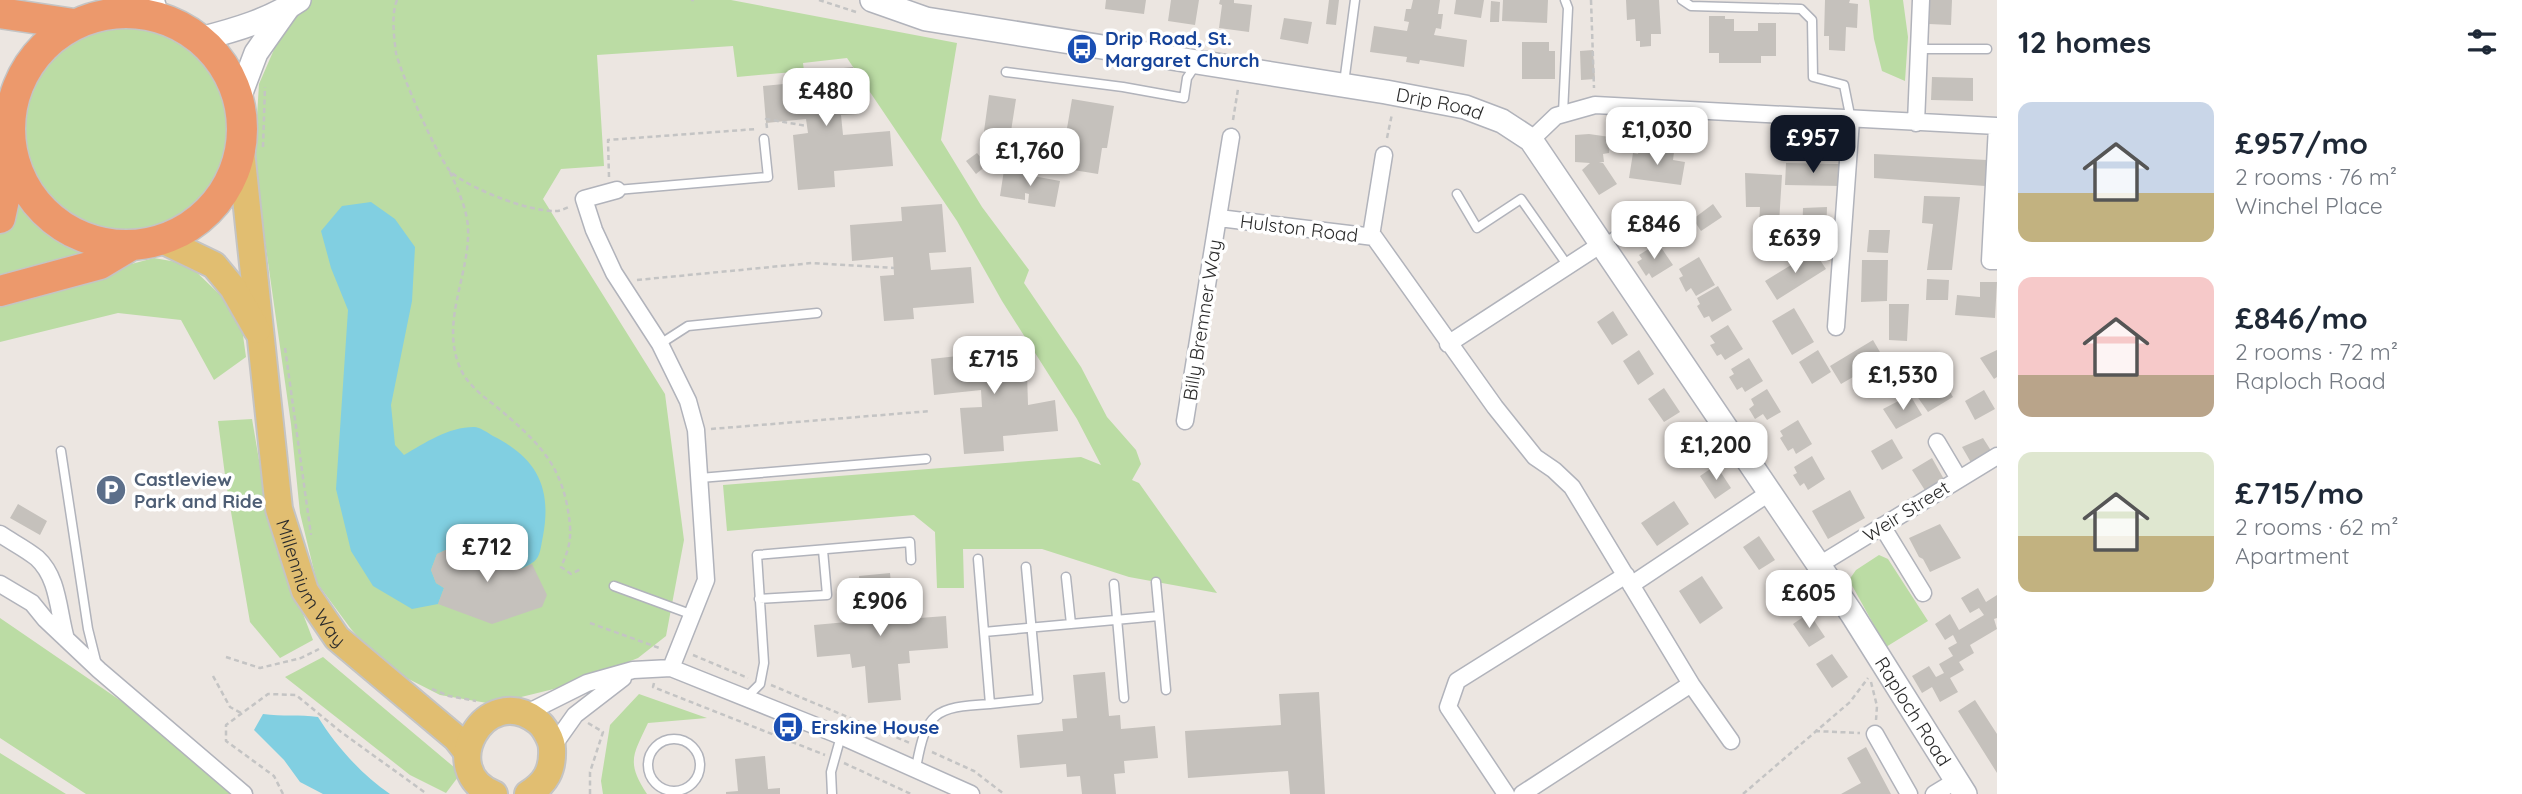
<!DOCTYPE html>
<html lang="en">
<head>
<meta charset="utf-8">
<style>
	body { margin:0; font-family:Quicksand,sans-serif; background:#f2f2f3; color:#1f2937; height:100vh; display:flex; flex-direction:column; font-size:26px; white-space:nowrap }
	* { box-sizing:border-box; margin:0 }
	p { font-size:23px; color:#747a83 }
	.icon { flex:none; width:38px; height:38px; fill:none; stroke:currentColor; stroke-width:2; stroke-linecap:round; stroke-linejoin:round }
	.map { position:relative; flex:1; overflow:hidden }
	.drawer { display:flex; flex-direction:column; background:#fff; width:525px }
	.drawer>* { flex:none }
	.price { position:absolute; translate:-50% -60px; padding:0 16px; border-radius:14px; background:#fff; color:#222; font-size:23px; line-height:46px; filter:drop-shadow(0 2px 4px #0008) }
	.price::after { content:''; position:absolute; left:50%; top:42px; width:21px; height:16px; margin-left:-10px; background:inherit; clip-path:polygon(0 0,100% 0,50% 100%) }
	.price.selected { background:#111827; color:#fff }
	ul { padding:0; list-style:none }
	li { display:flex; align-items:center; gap:21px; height:175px; padding:0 21px }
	li span { display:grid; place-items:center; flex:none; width:196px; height:140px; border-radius:14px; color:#555 }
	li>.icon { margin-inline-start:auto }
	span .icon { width:84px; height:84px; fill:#fffc; stroke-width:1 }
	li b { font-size:30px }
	h2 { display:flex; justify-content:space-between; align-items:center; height:84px; padding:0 21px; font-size:30px }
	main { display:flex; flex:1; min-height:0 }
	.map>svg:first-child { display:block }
</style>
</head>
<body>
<main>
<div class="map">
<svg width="1997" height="794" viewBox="0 0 1997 794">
	<rect width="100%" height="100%" fill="#ece6e1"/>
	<!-- green -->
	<path fill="#bbdca4" d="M 312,0 L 731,0 L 957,43 L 941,140 L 982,207 L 1029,270 L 1024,283 L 1081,367 L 1107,417 L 1136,450 L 1141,464 L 1132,480 L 1139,483 L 1217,593 L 1129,577 L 1042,549 L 963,549 L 964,588 L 937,588 L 935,532 L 914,515 L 727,531 L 723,485 L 1081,457 L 1101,465 L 1077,419 L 1002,301 L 957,221 L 847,58 L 803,63 L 804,71 L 737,77 L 733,46 L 597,55 L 604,166 L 561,169 L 543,199 L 665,394 L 684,540 L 666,636 L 638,658 L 570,685 L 493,704 L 440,695 L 385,667 L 351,629 L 317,583 L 300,513 L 291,424 L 254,164 L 259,84 L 289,15 Z
		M 1869,0 L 1903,0 L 1908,37 L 1905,81 L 1882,71 L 1874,39 Z
		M23 129a106 106 0 1 1 212 0a106 106 0 1 1-212 0Z
		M 17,198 L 40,227 L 95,255 L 0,280 L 0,233 L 6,228 Z
		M 154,258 L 188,264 L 240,314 L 246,357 L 214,380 L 181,320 L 118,313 L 0,342 L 0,299 Z
		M 252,419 L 271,530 L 313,640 L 280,658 L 250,622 L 226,483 L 218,421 Z
		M 1879,555 L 1888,559 L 1928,621 L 1886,647 L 1849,580 L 1856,570 Z
		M 0,618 L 143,716 L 233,794 L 86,794 L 0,738 Z
		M 323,657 L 461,773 L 446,793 L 410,775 L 285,677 Z
		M 639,694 L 707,718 L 648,723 C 633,755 626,762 647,794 L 603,794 L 601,781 L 610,725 Z
		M 0,753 L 66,794 L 0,794 Z"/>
	<!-- water -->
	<path fill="#81cfe1" d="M 371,202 L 395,219 L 415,247 L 412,301 L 391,405 L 395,445 L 404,455 C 425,443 448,427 474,427 C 480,427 488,433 493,436 C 537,458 552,488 543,536 C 539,556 541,560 521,569 L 518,563 L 511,560 L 505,548 L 492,542 L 479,548 L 475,562 L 470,562 L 466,553 L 452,547 L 437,554 L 431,570 L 436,583 L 444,588 L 438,604 L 412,609 L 373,586 L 351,551 L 336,489 L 348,310 L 331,268 L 321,231 L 342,206 Z
		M 263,714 C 282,717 300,714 318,717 C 336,746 362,775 390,794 L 323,794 L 300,782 L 284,760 L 254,730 Z"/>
	<!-- building -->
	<path fill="#c5c1bc" d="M 1106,0 L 1146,0 L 1144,14 L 1105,9 Z
		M 1171,0 L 1199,0 L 1195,25 L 1168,21 Z
		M 1220,0 L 1234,0 L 1234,3 L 1252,5 L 1249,32 L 1219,28 L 1222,5 L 1219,4 Z
		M 1329,0 L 1339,0 L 1336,25 L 1326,24 Z
		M 1413,0 L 1440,0 L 1438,14 L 1443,14 L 1441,29 L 1436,28 L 1434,35 L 1467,40 L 1464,67 L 1420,60 L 1419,64 L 1406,62 L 1407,57 L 1370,52 L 1374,26 L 1407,31 L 1409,22 L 1404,21 L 1406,9 L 1411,9 Z
		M 1456,0 L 1484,0 L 1481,18 L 1454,14 Z
		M 1503,0 L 1548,0 L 1547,23 L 1502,21 Z
		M 1626,0 L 1659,0 L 1661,34 L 1651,34 L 1651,46 L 1640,47 L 1640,41 L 1636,41 L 1635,19 L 1627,20 Z
		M 1825,0 L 1850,0 L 1849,3 L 1858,4 L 1857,28 L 1846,27 L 1845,51 L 1829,50 L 1829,36 L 1824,36 Z
		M 1930,0 L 1952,0 L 1951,25 L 1929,24 Z
		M 1491,1 L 1500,2 L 1499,22 L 1490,22 Z
		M 1709,16 L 1725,16 L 1725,19 L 1734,19 L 1734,31 L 1758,31 L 1758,23 L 1776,23 L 1776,56 L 1761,56 L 1761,63 L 1719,63 L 1719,53 L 1709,53 Z
		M 1284,18 L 1312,22 L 1308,44 L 1280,39 Z
		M 1522,42 L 1549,42 L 1549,51 L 1555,51 L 1555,79 L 1522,79 Z
		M 1593,50 L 1595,79 L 1581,80 L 1580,51 Z
		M 853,67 L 858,114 L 841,115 L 843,135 L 890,131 L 893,166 L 834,171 L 835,187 L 798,190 L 793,135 L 808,133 L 806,119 L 766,123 L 763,86 L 825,80 L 824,70 Z
		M 1932,77 L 1973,78 L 1973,101 L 1931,100 Z
		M 989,95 L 1016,99 L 1007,157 L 981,153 Z
		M 1072,99 L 1114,106 L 1107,148 L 1102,148 L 1098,174 L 1067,169 L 1072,141 L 1065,140 Z
		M 1589,134 L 1610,137 L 1609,153 L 1603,154 L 1604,162 L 1599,162 L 1603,163 L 1617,184 L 1599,195 L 1582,170 L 1590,163 L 1575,162 L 1575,135 Z
		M 1639,147 L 1655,149 L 1654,155 L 1659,156 L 1660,150 L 1674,152 L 1673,160 L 1685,162 L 1681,185 L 1629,178 L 1633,153 L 1638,154 Z
		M 977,153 L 987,165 L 976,174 L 966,161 Z
		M 1874,154 L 1987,160 L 1985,186 L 1874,178 Z
		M 1786,163 L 1841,164 L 1841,186 L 1785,185 Z
		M 1004,170 L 1029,174 L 1028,181 L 1032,182 L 1033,176 L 1060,181 L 1055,207 L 1028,203 L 1029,194 L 1025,193 L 1025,200 L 1000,196 Z
		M 1745,173 L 1782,175 L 1778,239 L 1758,238 L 1760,207 L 1746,207 Z
		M 1924,196 L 1960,197 L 1952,270 L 1927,270 L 1933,224 L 1922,223 Z
		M 942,204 L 946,252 L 929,253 L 931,270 L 971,267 L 974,303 L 913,308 L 914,319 L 884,321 L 880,276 L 894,275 L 893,257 L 852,261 L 850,225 L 902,221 L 901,207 Z
		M 1713,204 L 1722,217 L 1701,231 L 1693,219 Z
		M 1827,207 L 1826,241 L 1802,240 L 1803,208 Z
		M 1869,230 L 1890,230 L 1888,253 L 1867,252 Z
		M 1658,243 L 1673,265 L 1652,278 L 1649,273 L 1646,276 L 1637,262 L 1642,259 L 1639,255 Z
		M 1814,251 L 1826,269 L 1777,300 L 1765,281 Z
		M 1699,257 L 1715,285 L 1696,296 L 1691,288 L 1686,292 L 1679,278 L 1683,276 L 1679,269 Z
		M 1862,260 L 1888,260 L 1887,301 L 1861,302 Z
		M 1927,279 L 1949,280 L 1948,300 L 1926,300 Z
		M 1980,282 L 1997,282 L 1995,318 L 1955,315 L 1957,295 L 1980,297 Z
		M 1718,286 L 1732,310 L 1712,322 L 1709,316 L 1704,318 L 1697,306 L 1700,304 L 1697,298 Z
		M 1889,304 L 1909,304 L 1907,341 L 1889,340 Z
		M 1794,308 L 1814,342 L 1792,355 L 1772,321 Z
		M 1613,311 L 1628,335 L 1612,345 L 1597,322 Z
		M 1728,325 L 1743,349 L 1725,360 L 1721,354 L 1717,356 L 1710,345 L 1715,343 L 1710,336 Z
		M 1026,340 L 1028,405 L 1055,400 L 1058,431 L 1003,436 L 1004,451 L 964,454 L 960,408 L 982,407 L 981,390 L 934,395 L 931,359 L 993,352 L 992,343 Z
		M 1873,340 L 1884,359 L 1841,384 L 1830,366 Z
		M 1639,350 L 1654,374 L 1638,385 L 1623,361 Z
		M 1818,350 L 1831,372 L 1812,384 L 1799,362 Z
		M 1997,350 L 1997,377 L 1994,379 L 1980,358 Z
		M 1749,358 L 1763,381 L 1745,392 L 1742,387 L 1737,390 L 1729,377 L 1734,374 L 1731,369 Z
		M 1941,377 L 1953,397 L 1928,412 L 1914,392 Z
		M 1664,388 L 1680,412 L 1664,422 L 1648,399 Z
		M 1767,389 L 1781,412 L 1767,420 L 1763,414 L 1755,419 L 1749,409 L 1754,405 L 1751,399 Z
		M 1984,390 L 1995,409 L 1975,420 L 1965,401 Z
		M 1910,395 L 1922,415 L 1896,429 L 1883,409 Z
		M 1798,420 L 1812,444 L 1796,454 L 1793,448 L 1788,451 L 1780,438 L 1783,436 L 1780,431 Z
		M 1688,427 L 1704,451 L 1688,462 L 1672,438 Z
		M 1983,438 L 1995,457 L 1973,466 L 1962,447 Z
		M 1892,439 L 1903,458 L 1882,470 L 1871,451 Z
		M 1812,456 L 1825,479 L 1808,490 L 1804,483 L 1800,486 L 1793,475 L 1797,473 L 1794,467 Z
		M 1932,458 L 1945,481 L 1926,492 L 1912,470 Z
		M 1716,465 L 1731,488 L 1715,499 L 1700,476 Z
		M 1850,490 L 1865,518 L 1828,539 L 1812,511 Z
		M 1674,501 L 1689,524 L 1657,546 L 1641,523 Z
		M 18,504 L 47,521 L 40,535 L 10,518 Z
		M 1940,524 L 1961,558 L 1930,572 L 1923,559 L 1919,557 L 1909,538 Z
		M 1759,536 L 1775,560 L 1759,570 L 1743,547 Z
		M 492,542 L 505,548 L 511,560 L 518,563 L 521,569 L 532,564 L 547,595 L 542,607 L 492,624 L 438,604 L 444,588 L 436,583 L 431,570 L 437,554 L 452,547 L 466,553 L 470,562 L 475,562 L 479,548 Z
		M 890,573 L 893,606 L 905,605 L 906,619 L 946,616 L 948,648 L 909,651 L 910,663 L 898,664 L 901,700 L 868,703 L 865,666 L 852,668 L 850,654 L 817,657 L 814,625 L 847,622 L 846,609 L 862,608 L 859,576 Z
		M 1786,573 L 1802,596 L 1786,607 L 1770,584 Z
		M 1702,576 L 1723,608 L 1700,624 L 1679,591 Z
		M 1978,588 L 1986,602 L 1997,595 L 1997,618 L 1994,619 L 1997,629 L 1970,645 L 1974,653 L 1959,662 L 1964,670 L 1950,678 L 1958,692 L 1940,702 L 1932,687 L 1922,693 L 1912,676 L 1929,666 L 1936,677 L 1944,673 L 1939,664 L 1953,656 L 1948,648 L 1957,643 L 1953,635 L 1945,640 L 1935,624 L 1950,614 L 1959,630 L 1984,615 L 1979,608 L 1970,613 L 1961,598 Z
		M 1809,613 L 1825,637 L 1809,647 L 1793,624 Z
		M 1832,654 L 1848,677 L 1832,688 L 1816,664 Z
		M 1105,672 L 1109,716 L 1120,715 L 1121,729 L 1155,726 L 1158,758 L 1124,761 L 1125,773 L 1114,774 L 1116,794 L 1082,794 L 1080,776 L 1067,777 L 1066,764 L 1020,768 L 1017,735 L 1063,731 L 1062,719 L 1077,718 L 1073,675 Z
		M 1319,692 L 1325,794 L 1290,794 L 1288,771 L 1188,778 L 1185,731 L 1281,725 L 1279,694 Z
		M 1975,700 L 1997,734 L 1997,773 L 1958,711 Z
		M 1866,747 L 1891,794 L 1841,794 L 1861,783 L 1847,758 Z
		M 765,756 L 768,789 L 780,788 L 780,794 L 726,794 L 726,792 L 738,791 L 735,759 Z"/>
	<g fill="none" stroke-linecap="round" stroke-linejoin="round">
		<!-- lane casing -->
		<g stroke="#b1b3bb" stroke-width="11">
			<path id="lane" d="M 1682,0 L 1691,6 L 1801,9 L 1812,20 L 1813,77 L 1844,85 L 1851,120
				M 1919,49 L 1987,49
				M 1006,72 L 1123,87 L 1184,98 L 1187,78 L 1195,66
				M 1344,83 L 1355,0
				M 1563,113 L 1568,8 L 1565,0
				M 617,190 L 768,177 L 764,139
				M 1457,194 L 1477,228 L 1521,199 L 1568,266
				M 1603,244 L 1644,215
				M 660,344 L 688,326 L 817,313
				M 61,451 L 88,629 L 97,665
				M 700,478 L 926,459
				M 978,559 L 984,632
				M 1066,577 L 1071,624
				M 1156,582 L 1166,690
				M 1114,584 L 1124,698
				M 614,586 L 693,615
				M 759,599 L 827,595 L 823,550
				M 746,698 L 760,684 L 764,663 L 757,555 L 910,542 L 911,560
				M 990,704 L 1038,699 L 1026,567
				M648 765a26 26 0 1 1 52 0a26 26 0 1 1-52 0Z
				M 916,768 C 926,712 934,707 990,704 L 984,632 L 1159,616
				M 832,794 L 831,772 L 841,736"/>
		</g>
		<!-- street casing -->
		<g stroke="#b1b3bb" stroke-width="19">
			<path id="street" d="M 156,0 L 161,18
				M 117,13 L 122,0
				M 1916,123 L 1921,0
				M 1997,126 L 1990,261 L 1997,261
				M 1531,140 L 1556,116 L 1595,105 L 1997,126
				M 617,190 L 584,199 L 594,230 L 614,273 L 660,344 L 688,401 L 696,430 L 706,580 L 671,668
				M 1219,218 L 1374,237 L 1495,407 L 1535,457 L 1554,470 L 1572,487 L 1691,684 L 1522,794
				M 1371,236 L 1384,155
				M 1836,327 L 1851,120
				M 1448,344 L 1600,245
				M 1185,421 L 1231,137
				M 1937,442 L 1959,479
				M 1882,526 L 1923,593
				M 0,534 C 12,542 26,549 37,558 C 59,578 58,612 66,639
				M 1819,565 L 1997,456
				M 0,584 L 32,603 L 45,619 L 99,670 L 244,794
				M 1631,585 L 1769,493
				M 1691,684 L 1731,741
				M 525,714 L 587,683 L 633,670 L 671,668 L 841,736 L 971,794
				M 1875,734 L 1909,794
				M 553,746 L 575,715 L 623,678
				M 1506,794 L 1448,707 L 1457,681 L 1626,575
				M 1934,794 L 1957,780"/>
		</g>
		<!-- secondary casing -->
		<g stroke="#b1b3bb" stroke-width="26">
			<g id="secondary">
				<path id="s1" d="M 872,0 L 926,19 L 1386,92 L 1465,107 L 1502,121 L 1531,140 L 1852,614 L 1965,794"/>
				<path d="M 200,39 C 235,30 270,20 299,0"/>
				<path d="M 239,98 L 256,53 L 287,9"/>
			</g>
		</g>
		<!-- primary casing -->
		<g stroke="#c4c4c4" stroke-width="30">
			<g id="primary">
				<path id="s2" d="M 241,151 L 279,509 L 305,591 L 337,638 L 456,738 L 467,752"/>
				<path d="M 162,240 L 214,265 L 233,288 L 257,330"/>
				<path d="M 494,794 C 435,771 485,681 537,721 C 544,726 552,740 552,749 C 553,770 546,783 528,794"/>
			</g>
		</g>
		<!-- highway casing -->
		<g stroke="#c4c4c4" stroke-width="33">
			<path id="highway" d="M10 129a116 116 0 1 1 232 0a116 116 0 1 1-232 0Z
				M 0,13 L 74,24
				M 0,218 L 13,158
				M 0,291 L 100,264 L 130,246"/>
		</g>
		<!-- path -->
		<path stroke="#c4c4c4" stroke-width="2.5" stroke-dasharray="5 3.5" stroke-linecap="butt" d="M 397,0 C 391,15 394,36 396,53 C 400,71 439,162 452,173 C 473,190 530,212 556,211 C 561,211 566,208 571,206
			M 691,0 L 694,0
			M 819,0 L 856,12
			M 1591,0 L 1594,88
			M 1233,120 L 1238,89
			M 767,128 L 766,119 L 807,126
			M 1387,138 L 1392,114
			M 263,147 L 265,87
			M 450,172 C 458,190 467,209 468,228 C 470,276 439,323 461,370 C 469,386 484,397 498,408 C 532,437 558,459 567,505 C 572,532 572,543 561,567 L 571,574 L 581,569
			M 609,177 L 608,140 L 757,129
			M 637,280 L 812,263 L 894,268
			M 285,348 L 311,535
			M 711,429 L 931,411
			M 590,623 L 662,649
			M 693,655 L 748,678
			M 226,657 L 260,668 L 301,658 L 319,649
			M 213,676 L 230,707 L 241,713
			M 1871,682 L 1877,706 L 1876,720
			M 654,683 L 653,687 L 825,755
			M 771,685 L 910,743
			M 432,689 L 449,696 L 476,701
			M 588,723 L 603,732 L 590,772 L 590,794
			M 1815,731 L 1860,733
			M 932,752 L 974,771 L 1004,794
			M 844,763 L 911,794
			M 283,794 L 274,776 L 226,741 L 226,725 L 268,694 L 296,695 L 341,732 L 427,794
			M 1743,794 L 1850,702 L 1868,678"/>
		<!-- lane -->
		<use href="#lane" stroke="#fff" stroke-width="8"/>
		<!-- street -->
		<use href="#street" stroke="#fff" stroke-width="16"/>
		<!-- secondary -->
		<use href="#secondary" stroke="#fff" stroke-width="23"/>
		<!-- primary -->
		<use href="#primary" stroke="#e1be71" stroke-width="26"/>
		<!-- highway -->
		<use href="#highway" stroke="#ec996c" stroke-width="30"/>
	</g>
	<!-- icons -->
	<defs>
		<g id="bus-disc" transform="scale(1.575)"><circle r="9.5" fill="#1a4fb4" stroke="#fff"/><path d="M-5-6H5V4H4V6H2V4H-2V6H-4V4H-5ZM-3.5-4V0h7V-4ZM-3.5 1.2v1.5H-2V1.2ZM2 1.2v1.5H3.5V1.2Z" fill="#fff"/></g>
		<g id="parking-disc" transform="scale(1.575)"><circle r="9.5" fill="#5c6f8a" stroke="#fff"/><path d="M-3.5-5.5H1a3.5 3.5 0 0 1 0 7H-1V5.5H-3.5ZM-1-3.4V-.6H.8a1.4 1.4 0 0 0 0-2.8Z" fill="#fff"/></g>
	</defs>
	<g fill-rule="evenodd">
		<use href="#bus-disc" x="1082" y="49"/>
		<use href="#parking-disc" x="111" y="490"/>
		<use href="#bus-disc" x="788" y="727"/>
	</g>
	<g text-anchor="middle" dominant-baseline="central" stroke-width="7" stroke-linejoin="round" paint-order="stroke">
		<!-- transit labels -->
		<g font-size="19" font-weight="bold" fill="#164399" stroke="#fff" text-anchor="start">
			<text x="1105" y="38">Drip Road, St.<tspan x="1105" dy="22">Margaret Church</tspan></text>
			<text x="811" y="727">Erskine House</text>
		</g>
		<!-- street labels -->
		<g font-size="19" fill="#2c2c2c" stroke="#fff">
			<text stroke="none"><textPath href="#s1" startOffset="578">Drip Road</textPath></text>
			<text transform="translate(1299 228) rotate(7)">Hulston Road</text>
			<text transform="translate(1202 320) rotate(-81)">Billy Bremner Way</text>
			<text transform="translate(1906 511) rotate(-32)">Weir Street</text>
			<text stroke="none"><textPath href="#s2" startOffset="441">Millennium Way</textPath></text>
			<text stroke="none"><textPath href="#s1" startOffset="1365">Raploch Road</textPath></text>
		</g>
		<!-- service labels -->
		<g font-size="19" font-weight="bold" fill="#4e5e75" stroke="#fff" text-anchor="start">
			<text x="134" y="479">Castleview<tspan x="134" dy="22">Park and Ride</tspan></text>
		</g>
	</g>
</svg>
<b class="price" style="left:826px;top:128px">£480</b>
<b class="price" style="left:1657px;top:167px">£1,030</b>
<b class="price selected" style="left:1813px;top:175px">£957</b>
<b class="price" style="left:1030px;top:188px">£1,760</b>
<b class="price" style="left:1654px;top:261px">£846</b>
<b class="price" style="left:1795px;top:275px">£639</b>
<b class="price" style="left:994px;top:396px">£715</b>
<b class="price" style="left:1903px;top:412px">£1,530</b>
<b class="price" style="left:1716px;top:482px">£1,200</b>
<b class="price" style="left:487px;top:584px">£712</b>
<b class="price" style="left:1809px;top:630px">£605</b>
<b class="price" style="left:880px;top:638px">£906</b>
</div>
<section class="drawer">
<h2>12 homes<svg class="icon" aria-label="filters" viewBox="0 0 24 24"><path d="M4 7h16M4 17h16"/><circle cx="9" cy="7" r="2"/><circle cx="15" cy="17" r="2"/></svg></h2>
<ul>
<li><span style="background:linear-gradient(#c9d6e8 65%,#c2b280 0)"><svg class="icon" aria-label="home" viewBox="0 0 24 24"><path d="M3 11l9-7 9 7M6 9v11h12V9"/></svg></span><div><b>£957/mo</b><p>2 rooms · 76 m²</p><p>Winchel Place</p></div></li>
<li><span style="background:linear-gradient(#f6c9c9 70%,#b9a48a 0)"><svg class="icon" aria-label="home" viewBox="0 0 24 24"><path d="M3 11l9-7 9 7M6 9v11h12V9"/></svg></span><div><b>£846/mo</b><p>2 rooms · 72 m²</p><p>Raploch Road</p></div></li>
<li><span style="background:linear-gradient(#dfe7d0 60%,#c2b280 0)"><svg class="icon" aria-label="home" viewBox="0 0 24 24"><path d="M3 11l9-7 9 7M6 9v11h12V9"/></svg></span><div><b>£715/mo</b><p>2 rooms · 62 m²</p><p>Apartment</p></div></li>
</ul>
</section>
</main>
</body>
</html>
